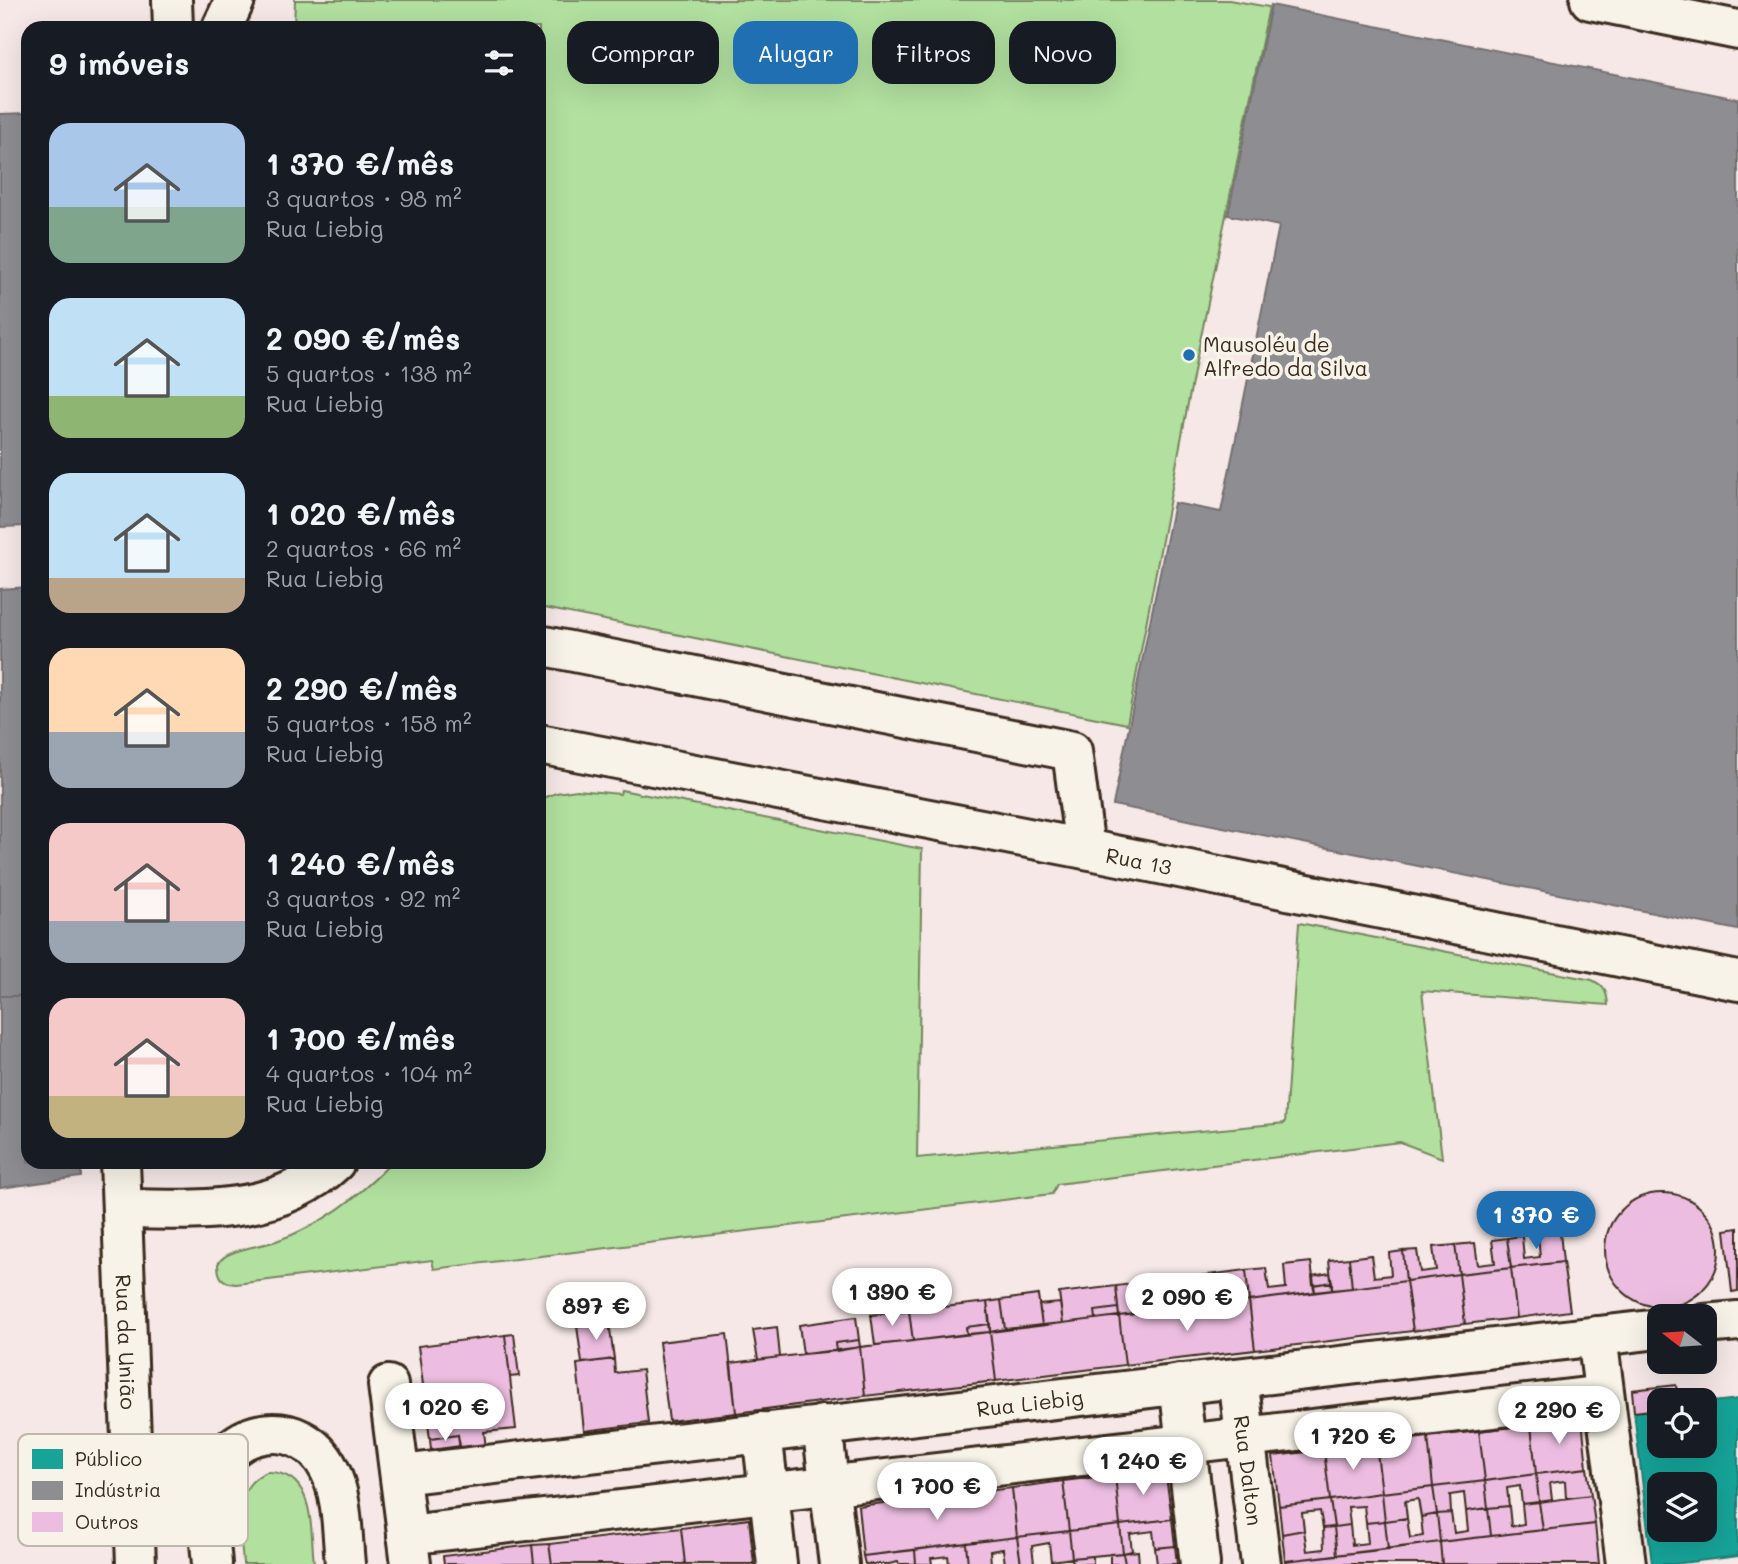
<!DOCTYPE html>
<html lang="pt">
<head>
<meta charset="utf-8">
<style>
	body { margin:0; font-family:Mali,sans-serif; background:#242831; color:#f1f3f6; height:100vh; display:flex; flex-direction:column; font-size:26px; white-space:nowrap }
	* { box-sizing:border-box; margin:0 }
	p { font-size:23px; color:#9ea1a6 }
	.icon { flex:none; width:38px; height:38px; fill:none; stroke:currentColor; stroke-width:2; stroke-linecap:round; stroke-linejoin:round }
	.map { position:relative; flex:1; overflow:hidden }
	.sheet { position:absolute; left:21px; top:21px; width:525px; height:1148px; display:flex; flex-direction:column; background:#171b24; border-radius:21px; box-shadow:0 7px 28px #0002 }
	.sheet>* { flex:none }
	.hud { position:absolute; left:567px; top:21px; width:665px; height:63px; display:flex; gap:14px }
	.needle { width:46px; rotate:287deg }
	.buttons { position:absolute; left:1647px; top:1304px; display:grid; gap:14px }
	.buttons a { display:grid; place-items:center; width:70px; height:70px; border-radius:14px; background:#171b24; box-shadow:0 7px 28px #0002; font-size:35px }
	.price { position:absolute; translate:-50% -60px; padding:0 16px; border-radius:24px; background:#fff; color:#222; font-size:23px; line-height:46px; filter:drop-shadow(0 2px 4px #0008) }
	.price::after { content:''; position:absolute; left:50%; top:42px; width:21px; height:16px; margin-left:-10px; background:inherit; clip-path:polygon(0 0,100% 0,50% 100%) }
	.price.current { background:#1f6fb2; color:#fff }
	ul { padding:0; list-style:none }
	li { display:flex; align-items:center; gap:21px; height:175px; padding:0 28px }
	li span { display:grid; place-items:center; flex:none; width:196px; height:140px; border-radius:21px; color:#555 }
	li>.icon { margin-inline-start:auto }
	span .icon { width:84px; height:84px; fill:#fffc; stroke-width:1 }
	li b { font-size:30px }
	h2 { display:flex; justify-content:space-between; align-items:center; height:84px; padding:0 28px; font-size:30px }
	.pill { padding:0 24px; border-radius:21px; background:#171b24; box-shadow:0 7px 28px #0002; font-size:24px; line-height:63px }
	.pill.current { background:#1f6fb2; color:#fff }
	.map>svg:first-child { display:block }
</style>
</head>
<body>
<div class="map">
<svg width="1738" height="1564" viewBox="0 0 1738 1564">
	<rect width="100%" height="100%" fill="#f5e8e6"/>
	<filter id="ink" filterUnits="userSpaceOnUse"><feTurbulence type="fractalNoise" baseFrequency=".0143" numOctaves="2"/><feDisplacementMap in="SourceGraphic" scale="14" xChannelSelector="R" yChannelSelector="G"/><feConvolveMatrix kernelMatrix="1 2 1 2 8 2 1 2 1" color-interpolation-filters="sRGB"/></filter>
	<g filter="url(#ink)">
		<!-- green -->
		<path fill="#b1e09f" stroke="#76855e" stroke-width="2" d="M 295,0 L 1229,0 L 1269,7 L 1197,356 L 1127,724 L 539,607 L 539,28 L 294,28 Z
			M 577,790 L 620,794 L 621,790 L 922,849 L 917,1158 L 1285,1123 L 1299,923 L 1592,980 C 1605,986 1607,992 1608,1005 L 1422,991 L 1442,1158 L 1400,1142 L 1057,1184 L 1052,1194 L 434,1269 L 432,1260 L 236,1284 C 222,1283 218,1277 218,1264 C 225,1249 260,1247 276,1241 C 323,1225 358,1197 392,1162 L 539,1162 L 539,800 L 556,793 Z
			M 267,1472 C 316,1471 310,1529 314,1564 L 243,1564 C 241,1531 229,1487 267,1472 Z"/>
		<!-- public -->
		<path fill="#17a398" stroke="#227f73" stroke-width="2" fill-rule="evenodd" d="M 1738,1399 L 1738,1556 L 1673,1564 L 1652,1564 L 1634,1412 L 1659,1409 L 1659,1446 L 1704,1446 L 1704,1403 ZM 1659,1484 L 1704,1484 L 1704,1530 L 1659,1530 Z"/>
		<!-- industry -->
		<path fill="#8d8d92" stroke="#746f6f" stroke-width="2" d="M 1271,5 L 1738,99 L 1738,930 L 1113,805 L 1174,503 L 1221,512 L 1279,226 L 1228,215 Z
			M 28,113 L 28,526 L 0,527 L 0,114 Z
			M 28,587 L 28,996 L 0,996 L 0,589 Z
			M 0,996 L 28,996 L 28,1162 L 81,1162 L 81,1177 L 0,1188 Z"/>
		<!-- building -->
		<path fill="#ecbde0" stroke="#3b2a1e" stroke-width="2" d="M1605 1250a57 57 0 1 1 114 0a57 57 0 1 1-114 0Z
			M 1738,1228 L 1738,1291 L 1732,1292 L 1725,1230 Z
			M 1560,1232 L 1563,1262 L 1511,1268 L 1507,1238 L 1522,1236 L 1524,1259 L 1540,1257 L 1538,1235 Z
			M 1507,1238 L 1511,1268 L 1459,1274 L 1455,1245 L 1475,1243 L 1478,1265 L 1495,1263 L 1492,1240 Z
			M 1455,1245 L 1459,1274 L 1406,1281 L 1403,1251 L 1417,1250 L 1420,1272 L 1436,1270 L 1433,1247 Z
			M 1403,1251 L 1406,1281 L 1352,1288 L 1349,1258 L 1371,1255 L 1374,1277 L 1391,1275 L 1389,1253 Z
			M 1349,1258 L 1352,1288 L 1332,1290 L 1329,1260 Z
			M 1311,1262 L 1315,1292 L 1249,1301 L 1246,1270 L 1266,1268 L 1269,1290 L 1286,1288 L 1284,1265 Z
			M 1563,1262 L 1570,1311 L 1517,1318 L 1511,1268 Z
			M 1511,1268 L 1517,1318 L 1465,1324 L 1459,1274 Z
			M 1246,1270 L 1248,1292 L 1223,1296 L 1223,1303 L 1193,1307 L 1190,1277 Z
			M 1330,1273 L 1332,1282 L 1313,1285 L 1312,1276 Z
			M 1459,1274 L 1465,1324 L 1413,1331 L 1406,1281 Z
			M 1171,1279 L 1174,1309 L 1119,1316 L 1116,1286 Z
			M 1406,1281 L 1413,1331 L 1255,1350 L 1249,1301 Z
			M 1332,1282 L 1332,1290 L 1315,1292 L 1313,1285 Z
			M 1116,1286 L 1118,1308 L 1095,1311 L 1096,1319 L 1063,1323 L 1059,1293 Z
			M 1248,1292 L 1249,1301 L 1223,1303 L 1223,1296 Z
			M 1038,1295 L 1042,1325 L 1005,1329 L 1001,1300 Z
			M 1001,1300 L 1005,1329 L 990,1332 L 987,1302 Z
			M 1249,1301 L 1255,1350 L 1125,1365 L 1119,1316 Z
			M 987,1302 L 990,1324 L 966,1327 L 967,1334 L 913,1341 L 909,1311 Z
			M 1060,1303 L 1063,1323 L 1042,1325 L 1039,1305 Z
			M 1118,1308 L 1119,1316 L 1096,1319 L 1095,1311 Z
			M 909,1311 L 913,1341 L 875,1345 L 871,1315 Z
			M 1119,1316 L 1125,1365 L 996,1381 L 990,1332 Z
			M 856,1317 L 859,1340 L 835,1343 L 836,1351 L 803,1354 L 799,1325 Z
			M 609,1322 L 614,1359 L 582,1363 L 577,1326 Z
			M 990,1324 L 990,1332 L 967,1334 L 966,1327 Z
			M 777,1327 L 780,1357 L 758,1360 L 753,1330 Z
			M 990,1332 L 996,1381 L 865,1396 L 860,1347 Z
			M 514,1334 L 519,1376 L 510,1377 L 505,1335 Z
			M 727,1334 L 736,1413 L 669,1421 L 659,1342 Z
			M 505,1335 L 516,1429 L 484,1432 L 486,1448 L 460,1451 L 458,1435 L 430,1439 L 418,1346 Z
			M 859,1340 L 860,1347 L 836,1351 L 835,1343 Z
			M 860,1347 L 865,1396 L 736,1413 L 731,1363 Z
			M 614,1359 L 615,1373 L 642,1370 L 648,1423 L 584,1431 L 577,1364 Z
			M 1676,1385 L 1678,1400 L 1659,1400 L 1659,1409 L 1634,1412 L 1632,1390 Z
			M 1582,1419 L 1587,1468 L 1536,1474 L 1531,1425 Z
			M 1531,1425 L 1536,1474 L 1485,1481 L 1479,1431 Z
			M 1479,1431 L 1485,1481 L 1433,1487 L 1428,1437 Z
			M 458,1435 L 460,1446 L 431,1450 L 430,1439 Z
			M 1428,1437 L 1433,1487 L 1382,1493 L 1376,1444 Z
			M 1376,1444 L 1382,1493 L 1330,1500 L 1324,1450 Z
			M 1324,1450 L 1330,1500 L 1279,1506 L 1273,1456 Z
			M 1587,1468 L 1591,1495 L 1566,1498 L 1565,1481 L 1550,1483 L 1552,1500 L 1539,1502 L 1536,1474 Z
			M 1165,1469 L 1172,1519 L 1120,1525 L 1115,1475 Z
			M 1536,1474 L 1539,1502 L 1522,1504 L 1520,1486 L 1507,1488 L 1509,1506 L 1488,1508 L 1485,1481 Z
			M 1115,1475 L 1120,1525 L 1069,1531 L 1063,1481 Z
			M 1063,1481 L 1069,1531 L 1017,1537 L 1012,1488 Z
			M 1485,1481 L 1488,1508 L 1466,1511 L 1464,1493 L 1450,1495 L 1451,1513 L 1437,1514 L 1433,1487 Z
			M 1433,1487 L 1437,1514 L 1421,1517 L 1418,1499 L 1405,1501 L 1407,1518 L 1385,1521 L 1382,1493 Z
			M 1012,1488 L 1017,1537 L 863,1556 L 858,1506 Z
			M 1382,1493 L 1385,1521 L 1366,1523 L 1364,1506 L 1348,1507 L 1350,1525 L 1334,1527 L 1330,1500 Z
			M 1591,1495 L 1595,1524 L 1543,1530 L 1539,1502 Z
			M 1330,1500 L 1334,1527 L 1323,1528 L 1320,1511 L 1302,1513 L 1304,1530 L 1282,1534 L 1279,1506 Z
			M 1539,1502 L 1543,1530 L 1491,1536 L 1488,1508 L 1509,1506 L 1511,1526 L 1524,1524 L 1522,1504 Z
			M 1488,1508 L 1491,1536 L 1440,1542 L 1437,1514 L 1451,1513 L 1454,1533 L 1468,1531 L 1466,1511 Z
			M 1437,1514 L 1440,1542 L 1388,1549 L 1385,1521 L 1407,1518 L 1410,1538 L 1423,1536 L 1421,1517 Z
			M 749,1519 L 754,1564 L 685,1564 L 681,1528 Z
			M 1172,1519 L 1175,1546 L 1155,1548 L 1153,1531 L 1130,1534 L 1132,1551 L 1123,1553 L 1120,1525 Z
			M 1385,1521 L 1388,1549 L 1337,1555 L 1334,1527 L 1350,1525 L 1352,1545 L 1368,1543 L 1366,1523 Z
			M 1595,1524 L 1599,1564 L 1442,1564 L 1440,1542 Z
			M 1120,1525 L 1123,1553 L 1072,1558 L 1069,1531 Z
			M 1334,1527 L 1337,1555 L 1285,1561 L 1282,1534 L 1304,1530 L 1307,1551 L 1324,1549 L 1323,1528 Z
			M 681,1528 L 685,1564 L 552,1564 L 549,1544 Z
			M 1069,1531 L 1072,1558 L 1051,1561 L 1049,1543 L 1032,1546 L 1034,1563 L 1021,1564 L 1017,1537 Z
			M 1017,1537 L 1021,1564 L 1005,1564 L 1003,1549 L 990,1551 L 991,1564 L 968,1564 L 966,1543 Z
			M 1440,1542 L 1442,1564 L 1286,1564 L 1285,1561 Z
			M 966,1543 L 968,1564 L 949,1564 L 948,1556 L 931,1558 L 932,1564 L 916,1564 L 915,1550 Z
			M 549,1544 L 552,1564 L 534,1564 L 532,1545 Z
			M 532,1545 L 534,1564 L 444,1564 L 443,1556 Z
			M 1175,1546 L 1177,1564 L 1157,1564 L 1155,1548 Z
			M 915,1550 L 916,1564 L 899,1564 L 898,1562 L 889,1564 L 865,1564 L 863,1556 Z
			M 1138,1551 L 1139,1564 L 1125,1564 L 1123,1553 Z
			M 1123,1553 L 1125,1564 L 1110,1564 L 1110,1554 Z
			M 1093,1556 L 1093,1564 L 1073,1564 L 1072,1558 Z"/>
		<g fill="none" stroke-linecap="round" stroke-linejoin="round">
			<!-- minor casing -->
			<g stroke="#3b2a1e" stroke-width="44">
				<g id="minor">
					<path d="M 172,0 L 173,28"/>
					<path d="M 1590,0 L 1738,30"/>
					<path d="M 222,28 L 235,0"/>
					<path d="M 539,645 L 1072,751 L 1085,849"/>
					<path id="s1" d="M 539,744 L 1085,849 L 1738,981"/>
					<path id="s2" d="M 120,1162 L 136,1564"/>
					<path d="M 122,1209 C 196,1210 277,1217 335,1162"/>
					<path d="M 1704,1324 L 1738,1321"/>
					<path d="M 1597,1336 L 1626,1564"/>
					<path id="s3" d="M 1238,1378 L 1261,1564"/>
					<path d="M 1179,1384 L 1200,1564"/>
					<path d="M 388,1385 L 411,1564"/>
					<path d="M 822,1425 L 839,1564"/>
					<path d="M 762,1432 L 777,1564"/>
					<path id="s4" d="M 400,1475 L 1659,1329"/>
					<path d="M 407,1535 L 1604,1395"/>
					<path d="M 212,1564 C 210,1539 205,1508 211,1483 C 226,1425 301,1414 329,1469 C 343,1496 342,1534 345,1564"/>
				</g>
			</g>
			<!-- minor -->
			<use href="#minor" stroke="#f7f3e8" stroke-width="38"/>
		</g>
	</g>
	<!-- markers -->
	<circle fill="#1f6fb2" stroke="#f7f3e8" stroke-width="2.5" cx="1189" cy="355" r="7"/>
	<g text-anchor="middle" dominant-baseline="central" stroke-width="7" stroke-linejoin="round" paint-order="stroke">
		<!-- poi labels -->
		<g font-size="21" fill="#3b2a1e" stroke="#f7f3e8" text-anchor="start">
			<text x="1203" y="343">Mausoléu de<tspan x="1203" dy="24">Alfredo da Silva</tspan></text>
		</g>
		<!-- street labels -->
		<g font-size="21" fill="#3b2a1e" stroke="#f7f3e8">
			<text stroke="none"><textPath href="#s1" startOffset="611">Rua 13</textPath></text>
			<text stroke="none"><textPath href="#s2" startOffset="180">Rua da União</textPath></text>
			<text stroke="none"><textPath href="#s4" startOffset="634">Rua Liebig</textPath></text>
			<text stroke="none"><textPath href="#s3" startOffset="93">Rua Dalton</textPath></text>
		</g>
	</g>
	<!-- legend -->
	<rect x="18" y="1434" width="230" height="112" rx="10" fill="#f7f3e8" stroke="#bfb7ab" stroke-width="2"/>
	<rect x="32" y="1449" width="31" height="20" fill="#17a398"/>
	<rect x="32" y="1481" width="31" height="19" fill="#8d8d92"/>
	<rect x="32" y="1512" width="31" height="20" fill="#ecbde0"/>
	<g font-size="19" fill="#3b2a1e">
		<text x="75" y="1466">Público</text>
		<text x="75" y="1497">Indústria</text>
		<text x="75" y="1529">Outros</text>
	</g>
</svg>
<div class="buttons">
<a><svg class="needle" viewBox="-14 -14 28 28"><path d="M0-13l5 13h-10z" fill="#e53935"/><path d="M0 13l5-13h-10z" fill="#9ea1a6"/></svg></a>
<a><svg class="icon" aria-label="locate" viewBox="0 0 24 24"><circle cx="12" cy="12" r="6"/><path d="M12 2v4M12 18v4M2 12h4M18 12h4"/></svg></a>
<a><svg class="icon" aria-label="layers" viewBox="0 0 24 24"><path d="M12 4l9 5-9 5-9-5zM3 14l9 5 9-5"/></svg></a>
</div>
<b class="price current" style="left:1536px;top:1251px">1 370 €</b>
<b class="price" style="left:892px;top:1328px">1 390 €</b>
<b class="price" style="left:1187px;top:1333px">2 090 €</b>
<b class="price" style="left:596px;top:1342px">897 €</b>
<b class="price" style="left:445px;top:1443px">1 020 €</b>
<b class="price" style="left:1559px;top:1446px">2 290 €</b>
<b class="price" style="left:1353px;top:1472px">1 720 €</b>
<b class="price" style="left:1143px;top:1497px">1 240 €</b>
<b class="price" style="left:937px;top:1522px">1 700 €</b>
<div class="hud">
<a class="pill">Comprar</a>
<a class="pill current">Alugar</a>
<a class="pill">Filtros</a>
<a class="pill">Novo</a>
</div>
<section class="sheet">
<h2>9 imóveis<svg class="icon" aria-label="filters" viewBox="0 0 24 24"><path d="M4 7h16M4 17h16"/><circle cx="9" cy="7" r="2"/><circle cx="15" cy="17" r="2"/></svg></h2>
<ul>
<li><span style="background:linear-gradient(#a9c7e8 60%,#7fa58c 0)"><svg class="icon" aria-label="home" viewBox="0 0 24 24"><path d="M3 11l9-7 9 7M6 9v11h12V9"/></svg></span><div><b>1 370 €/mês</b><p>3 quartos · 98 m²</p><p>Rua Liebig</p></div></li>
<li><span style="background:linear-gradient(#bfe0f5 70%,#8fb573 0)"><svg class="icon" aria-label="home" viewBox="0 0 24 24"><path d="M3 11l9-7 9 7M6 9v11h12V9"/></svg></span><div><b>2 090 €/mês</b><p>5 quartos · 138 m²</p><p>Rua Liebig</p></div></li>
<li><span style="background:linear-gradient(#bfe0f5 75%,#b9a48a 0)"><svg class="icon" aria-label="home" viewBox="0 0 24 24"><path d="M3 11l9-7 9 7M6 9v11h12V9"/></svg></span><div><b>1 020 €/mês</b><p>2 quartos · 66 m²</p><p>Rua Liebig</p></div></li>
<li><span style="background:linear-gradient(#ffd9b3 60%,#9aa5b1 0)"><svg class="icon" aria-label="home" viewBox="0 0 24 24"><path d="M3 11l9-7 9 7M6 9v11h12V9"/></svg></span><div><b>2 290 €/mês</b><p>5 quartos · 158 m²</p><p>Rua Liebig</p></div></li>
<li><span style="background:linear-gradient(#f6c9c9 70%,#9aa5b1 0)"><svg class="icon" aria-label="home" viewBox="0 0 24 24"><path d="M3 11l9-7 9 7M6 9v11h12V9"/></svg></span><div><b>1 240 €/mês</b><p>3 quartos · 92 m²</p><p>Rua Liebig</p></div></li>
<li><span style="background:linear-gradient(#f6c9c9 70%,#c2b280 0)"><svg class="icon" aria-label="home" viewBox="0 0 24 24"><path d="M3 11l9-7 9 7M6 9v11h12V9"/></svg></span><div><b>1 700 €/mês</b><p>4 quartos · 104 m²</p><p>Rua Liebig</p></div></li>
</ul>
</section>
</div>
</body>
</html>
